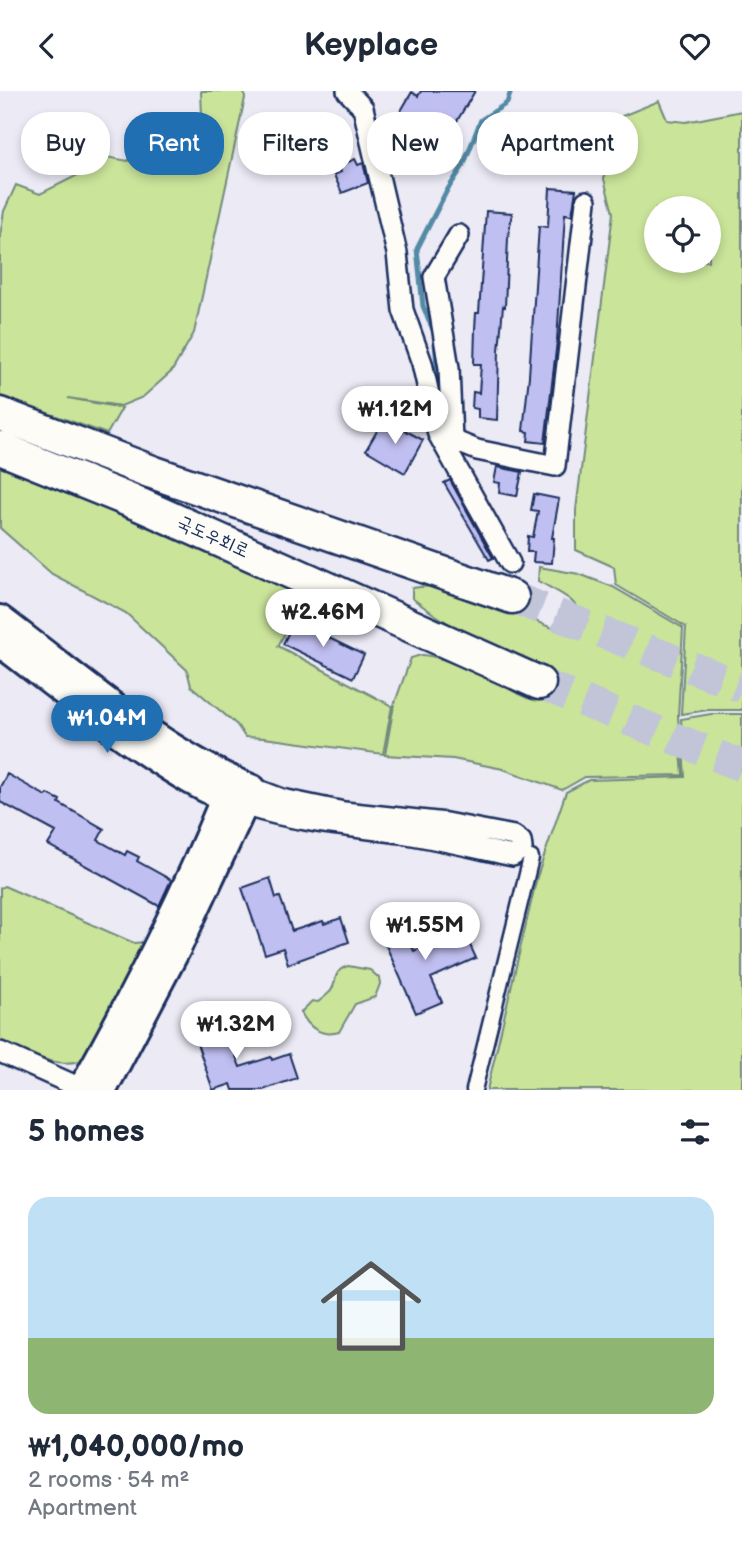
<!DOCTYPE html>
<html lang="en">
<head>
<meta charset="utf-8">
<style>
	body { margin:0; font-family:"Balsamiq Sans","Poor Story",sans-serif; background:#f6f6f7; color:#1f2937; height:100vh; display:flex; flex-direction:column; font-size:26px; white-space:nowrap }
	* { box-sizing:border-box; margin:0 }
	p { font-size:23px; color:#747a83 }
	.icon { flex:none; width:38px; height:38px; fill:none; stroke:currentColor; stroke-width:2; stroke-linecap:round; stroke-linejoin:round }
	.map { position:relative; height:999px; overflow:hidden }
	.sheet { display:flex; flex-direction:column; background:#fff; flex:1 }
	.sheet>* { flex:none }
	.banner { position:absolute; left:21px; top:21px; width:700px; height:63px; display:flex; gap:14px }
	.controls { position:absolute; left:644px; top:105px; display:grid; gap:14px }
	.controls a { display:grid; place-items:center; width:77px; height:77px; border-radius:50%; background:#fff; box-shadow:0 4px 10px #0003; font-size:35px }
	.price { position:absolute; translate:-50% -60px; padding:0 16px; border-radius:24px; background:#fff; color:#222; font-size:23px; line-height:46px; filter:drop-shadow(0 2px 4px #0008) }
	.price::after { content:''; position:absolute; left:50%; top:42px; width:21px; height:16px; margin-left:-10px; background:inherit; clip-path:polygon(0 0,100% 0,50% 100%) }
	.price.selected { background:#1f6fb2; color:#fff }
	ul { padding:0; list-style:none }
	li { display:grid; align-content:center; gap:14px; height:371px; padding:0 28px }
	li span { display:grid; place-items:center; height:217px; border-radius:21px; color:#555 }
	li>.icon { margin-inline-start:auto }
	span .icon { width:126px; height:126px; fill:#fffc; stroke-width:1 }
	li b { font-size:30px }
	h2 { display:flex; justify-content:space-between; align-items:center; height:84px; padding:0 28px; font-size:30px }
	.pill { padding:0 24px; border-radius:28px; background:#fff; box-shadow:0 4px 10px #0003; font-size:24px; line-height:63px }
	.pill.selected { background:#1f6fb2; color:#fff }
	header { display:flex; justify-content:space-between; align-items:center; height:91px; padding:0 28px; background:#fff; font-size:32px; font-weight:800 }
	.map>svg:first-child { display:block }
</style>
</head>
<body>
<header><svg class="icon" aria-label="back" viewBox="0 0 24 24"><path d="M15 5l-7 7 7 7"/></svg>Keyplace<svg class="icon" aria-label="heart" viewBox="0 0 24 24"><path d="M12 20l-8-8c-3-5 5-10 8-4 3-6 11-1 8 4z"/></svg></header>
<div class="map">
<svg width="742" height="999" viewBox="0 0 742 999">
	<rect width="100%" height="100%" fill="#ebeaf5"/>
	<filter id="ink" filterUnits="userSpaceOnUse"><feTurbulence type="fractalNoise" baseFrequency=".0143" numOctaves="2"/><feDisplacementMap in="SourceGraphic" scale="14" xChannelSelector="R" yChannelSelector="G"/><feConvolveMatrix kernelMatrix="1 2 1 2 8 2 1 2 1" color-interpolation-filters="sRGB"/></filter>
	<g filter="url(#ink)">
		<!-- green -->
		<path fill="#cae49a" stroke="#728a7c" stroke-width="2" fill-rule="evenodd" d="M 201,0 L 244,0 L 245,7 L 194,242 L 172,280 L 143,306 L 121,315 L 68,307 L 122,317 L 107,343 L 0,305 L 0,145 L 4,120 L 16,94 L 40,103 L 78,84 L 95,64 L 128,70 L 141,45 L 202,25 Z
			M 659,10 L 667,29 L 686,31 L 742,20 L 742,619 L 708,619 L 681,623 L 686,536 L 616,494 L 614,476 L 576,459 L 576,419 L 613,122 L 604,88 L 605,63 L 622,25 ZM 656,117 L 709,117 L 709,170 L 656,170 Z
			M 0,369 L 252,474 L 305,504 L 278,555 L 392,615 L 383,663 L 264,647 L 245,646 L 237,634 L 191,595 L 187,579 L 126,522 L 52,483 L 0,437 Z
			M 539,476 L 579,483 L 613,496 L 683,537 L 678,625 L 683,684 L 585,686 L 562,699 L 503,678 L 453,668 L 385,664 L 394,614 L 411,567 C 412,567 420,564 422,564 C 438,564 484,584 499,592 C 518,602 528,613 550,607 L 554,593 C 508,564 455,541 412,507 L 412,497 C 441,491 475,503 503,514 C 520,520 535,532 553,537 C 564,541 574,540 584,532 C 580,508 557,501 538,490 Z
			M 711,623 L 742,623 L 742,999 L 487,999 L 537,786 L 566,701 L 589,689 L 685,686 L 681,628 Z
			M 4,795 L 134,852 L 146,851 L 89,966 C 60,982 27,961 0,949 L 0,797 Z
			M 348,875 L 370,879 L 379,887 L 380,893 L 375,906 L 355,913 L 339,941 C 322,946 308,937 301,921 L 312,910 L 318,911 C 323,907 329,903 332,898 C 337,888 334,879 348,875 Z"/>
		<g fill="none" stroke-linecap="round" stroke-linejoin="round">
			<!-- stream -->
			<path stroke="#538aa5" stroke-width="5" d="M 438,285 L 434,241 L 423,215 L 417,158 L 446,101 L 463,75 L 481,29 L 507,12 L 511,0"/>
		</g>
		<!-- building -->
		<path fill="#c0bff1" stroke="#1b2f5e" stroke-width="2" d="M 421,0 L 475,0 L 443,53 L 398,25 L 412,1 L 418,5 Z
			M 251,32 L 271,34 L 271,36 L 308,46 L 300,77 L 281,72 L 282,68 L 247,63 Z
			M 355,68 L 358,74 L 363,72 L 368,92 L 342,102 L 334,84 L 341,81 L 339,75 Z
			M 550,97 L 576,99 L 572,124 L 565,123 L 557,250 L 545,352 L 528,350 L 529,341 L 523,340 L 529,285 L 539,135 L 548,136 Z
			M 486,120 L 512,122 L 508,147 L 505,216 L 503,215 L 499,259 L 497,329 L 478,327 L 478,318 L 472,317 L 473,301 L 479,302 L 481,273 L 474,273 L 475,238 L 476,222 L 479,222 Z
			M 384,328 L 423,349 L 405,382 L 366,359 Z
			M 497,376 L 522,381 L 517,405 L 499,402 L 500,392 L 494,391 Z
			M 450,389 L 493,467 L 489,469 L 444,392 Z
			M 534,403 L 559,408 L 552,447 L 554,447 L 552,472 L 533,471 L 534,461 L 527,461 L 528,445 L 533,446 L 538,420 L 531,419 Z
			M 294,530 L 364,564 L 353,587 L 283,553 Z
			M 7,683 L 46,705 L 48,703 L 60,709 L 59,712 L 104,738 L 98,749 L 125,764 L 127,760 L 139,766 L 137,770 L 171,789 L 159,815 L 48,754 L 56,741 L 0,711 L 0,696 Z
			M 270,787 L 276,807 L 280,806 L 292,840 L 323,830 L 324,833 L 341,827 L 349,851 L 288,873 L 283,857 L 265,863 L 242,797 Z
			M 401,829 L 414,860 L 463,839 L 476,867 L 431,887 L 442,911 L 416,922 L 379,839 Z
			M 217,923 L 224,942 L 227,941 L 240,976 L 271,966 L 272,969 L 289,963 L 297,987 L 263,999 L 233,999 L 231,993 L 213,999 L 190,932 Z"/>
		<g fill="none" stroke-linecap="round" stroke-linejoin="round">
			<!-- trunk-tunnel -->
			<path stroke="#c1c5d7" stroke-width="32" stroke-dasharray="32 16" stroke-linecap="butt" d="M 512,506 L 742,596
				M 539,592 L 742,675"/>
			<!-- pedestrian casing -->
			<g stroke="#1b2f5e" stroke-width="19">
				<path id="pedestrian" d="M 474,999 L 531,767"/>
			</g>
			<!-- minor casing -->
			<g stroke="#1b2f5e" stroke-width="24">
				<path id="minor" d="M 347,0 L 363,17 L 397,162 L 403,219 L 422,272 L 438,343 L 510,472
					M 438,343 L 477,359 L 555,375 L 586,110
					M 452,349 L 449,277 L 434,186 L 459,144
					M 246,715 C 297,731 349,735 401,742 C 439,748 476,757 513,765 L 522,757 L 521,750 L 514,745 L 446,732 L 344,721 L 282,708 L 253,697
					M 0,961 L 85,999"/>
			</g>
			<!-- tertiary casing -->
			<g stroke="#1b2f5e" stroke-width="30">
				<path id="tertiary" d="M 0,527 C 81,587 159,659 253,697 L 179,856 L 104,999
					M 0,553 C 49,590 96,629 147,663 C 175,682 205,701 237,712
					M 80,999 C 136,899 189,795 231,688"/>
			</g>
			<!-- trunk casing -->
			<g stroke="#1b2f5e" stroke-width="37">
				<path id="trunk" d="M 0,323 L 152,381 L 512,506
					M 0,357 L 141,414 L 539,592"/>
			</g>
			<!-- pedestrian -->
			<use href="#pedestrian" stroke="#fdfcf7" stroke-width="14"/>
			<!-- minor -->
			<use href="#minor" stroke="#fdfcf7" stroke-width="19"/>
			<!-- tertiary -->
			<use href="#tertiary" stroke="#fdfcf7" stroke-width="24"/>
			<!-- trunk -->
			<use href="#trunk" stroke="#fdfcf7" stroke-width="32"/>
		</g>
	</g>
	<g text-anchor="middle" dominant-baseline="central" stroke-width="6" stroke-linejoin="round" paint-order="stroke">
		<!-- street labels -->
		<g font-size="19" fill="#1b2f5e" stroke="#fdfcf7">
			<text transform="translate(213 446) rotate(24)">국도우회로</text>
		</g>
	</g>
</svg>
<div class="controls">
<a><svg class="icon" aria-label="locate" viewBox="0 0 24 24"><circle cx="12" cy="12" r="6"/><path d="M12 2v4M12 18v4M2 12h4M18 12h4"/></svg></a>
</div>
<b class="price" style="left:395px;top:355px">₩1.12M</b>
<b class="price" style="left:323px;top:558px">₩2.46M</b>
<b class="price selected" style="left:107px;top:664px">₩1.04M</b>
<b class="price" style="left:425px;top:871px">₩1.55M</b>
<b class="price" style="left:236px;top:970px">₩1.32M</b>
<div class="banner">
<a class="pill">Buy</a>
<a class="pill selected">Rent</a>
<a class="pill">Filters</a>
<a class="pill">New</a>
<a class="pill">Apartment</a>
</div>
</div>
<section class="sheet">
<h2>5 homes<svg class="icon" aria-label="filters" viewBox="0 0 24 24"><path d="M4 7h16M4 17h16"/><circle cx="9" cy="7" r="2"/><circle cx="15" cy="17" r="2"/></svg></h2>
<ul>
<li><span style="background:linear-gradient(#bfe0f5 65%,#8fb573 0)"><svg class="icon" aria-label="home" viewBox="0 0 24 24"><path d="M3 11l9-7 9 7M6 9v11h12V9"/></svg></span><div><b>₩1,040,000/mo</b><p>2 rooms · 54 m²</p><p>Apartment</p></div></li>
</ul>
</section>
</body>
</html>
